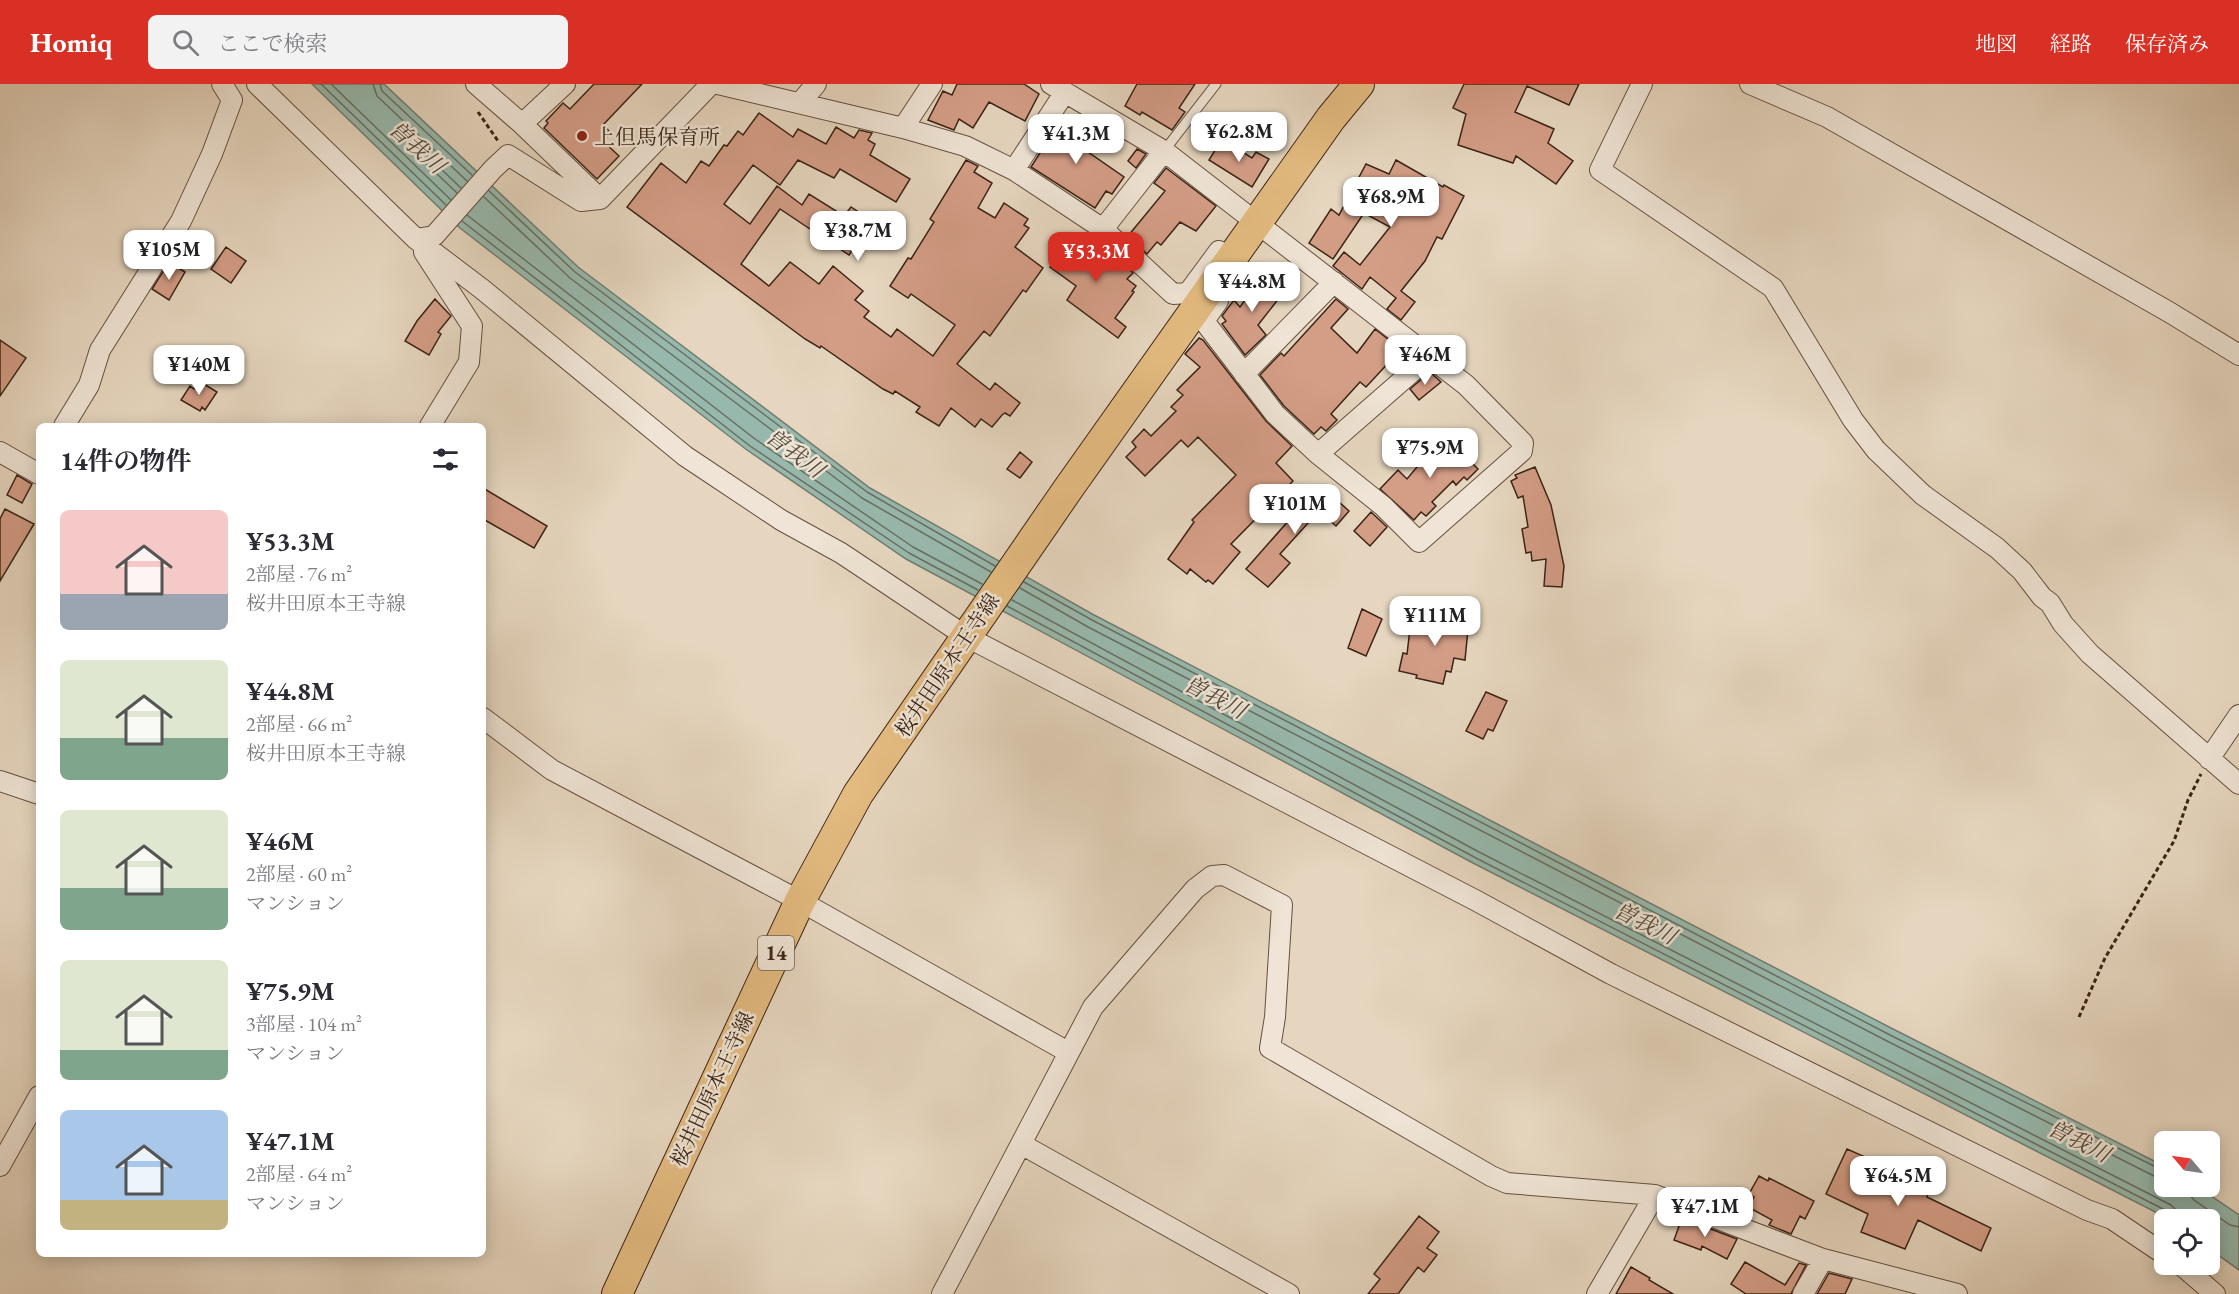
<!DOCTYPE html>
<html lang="ja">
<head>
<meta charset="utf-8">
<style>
	body { margin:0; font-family:"EB Garamond","Noto Serif JP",serif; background:#f2f2f3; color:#2b2b33; height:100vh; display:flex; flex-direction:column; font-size:22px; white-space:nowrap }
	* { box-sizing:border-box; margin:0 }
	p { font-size:20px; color:#7c7c81 }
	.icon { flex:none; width:33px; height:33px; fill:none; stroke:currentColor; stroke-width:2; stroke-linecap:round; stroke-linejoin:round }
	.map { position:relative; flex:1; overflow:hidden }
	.side { position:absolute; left:36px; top:339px; width:450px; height:834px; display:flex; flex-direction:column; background:#fff; border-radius:9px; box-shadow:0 3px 15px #0003 }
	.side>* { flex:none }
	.needle { width:39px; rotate:299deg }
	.tools { position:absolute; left:2154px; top:1047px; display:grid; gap:12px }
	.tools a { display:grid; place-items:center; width:66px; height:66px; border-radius:9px; background:#fff; box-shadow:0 3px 15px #0003; font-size:30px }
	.price { position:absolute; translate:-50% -51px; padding:0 14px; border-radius:12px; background:#fff; color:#222; font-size:20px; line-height:39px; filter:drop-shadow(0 2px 3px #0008) }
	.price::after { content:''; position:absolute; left:50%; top:36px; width:18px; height:14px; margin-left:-9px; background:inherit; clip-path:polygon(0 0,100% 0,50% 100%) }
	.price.selected { background:#d93025; color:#fff }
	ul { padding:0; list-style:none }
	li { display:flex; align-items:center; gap:18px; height:150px; padding:0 24px }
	li span { display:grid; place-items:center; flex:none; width:168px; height:120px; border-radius:9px; color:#555 }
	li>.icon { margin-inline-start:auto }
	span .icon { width:72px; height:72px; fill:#fffc; stroke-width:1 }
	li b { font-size:26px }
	h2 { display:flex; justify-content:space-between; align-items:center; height:72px; padding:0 24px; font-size:26px }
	header { display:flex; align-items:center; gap:36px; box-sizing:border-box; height:84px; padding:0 30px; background:#d93025; color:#fff }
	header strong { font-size:28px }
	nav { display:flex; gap:33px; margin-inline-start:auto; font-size:21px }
	.search { width:420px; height:54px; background:#f2f2f3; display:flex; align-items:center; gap:15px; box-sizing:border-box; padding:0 21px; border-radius:9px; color:#7c7c81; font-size:22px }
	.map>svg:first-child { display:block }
</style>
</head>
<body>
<header>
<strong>Homiq</strong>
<div class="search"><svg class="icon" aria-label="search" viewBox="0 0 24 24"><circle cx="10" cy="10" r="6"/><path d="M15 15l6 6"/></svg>ここで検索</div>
<nav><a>地図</a><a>経路</a><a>保存済み</a></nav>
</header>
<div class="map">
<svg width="2239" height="1210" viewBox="0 0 2239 1210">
	<rect width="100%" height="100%" fill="#e6d6bf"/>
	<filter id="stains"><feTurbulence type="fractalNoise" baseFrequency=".00333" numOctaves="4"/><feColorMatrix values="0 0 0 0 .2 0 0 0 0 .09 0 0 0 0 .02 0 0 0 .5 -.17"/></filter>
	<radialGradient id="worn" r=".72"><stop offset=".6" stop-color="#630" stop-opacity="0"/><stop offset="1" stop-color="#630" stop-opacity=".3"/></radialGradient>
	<!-- water -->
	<path fill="#97b9ad" stroke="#727d70" stroke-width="1.5" d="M 312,0 L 384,0 L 578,183 L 870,404 L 1094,531 L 1893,945 L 2164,1082 L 2164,1102 L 2198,1103 L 2239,1131 L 2239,1186 L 2210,1165 L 2210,1136 L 2169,1135 L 1473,779 L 906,475 L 747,366 L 460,144 Z"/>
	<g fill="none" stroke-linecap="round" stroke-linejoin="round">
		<!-- shore -->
		<path stroke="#696e61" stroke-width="1.5" d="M 321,0 L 446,121
			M 331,0 L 451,116
			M 373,0 L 377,12 L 467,97
			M 380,0 L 382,7 L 472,91
			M 489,107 L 575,188 L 867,408 L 995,482
			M 457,109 L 412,66 L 412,61 L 416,61 L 461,104
			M 484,113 L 570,194 L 862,414 L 991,488
			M 467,131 L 755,355 L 913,463 L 982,500
			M 462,137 L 750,362 L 909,469 L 978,506
			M 1024,498 L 1092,536 L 1890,951 L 2164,1087
			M 1020,504 L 1088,543 L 1887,957 L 2156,1093 L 2164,1094
			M 1012,516 L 1479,768 L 2171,1121 L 2177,1127 L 2179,1136
			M 1007,522 L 1476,774 L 2167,1127 L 2171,1136
			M 2188,1102 L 2189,1110 L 2194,1116 L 2230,1141 L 2239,1143"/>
	</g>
	<!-- building -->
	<path fill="#d49d86" stroke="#3b2415" stroke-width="1.5" d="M 594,0 L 642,0 L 603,41 L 611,49 L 603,57 L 619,72 L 597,95 L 544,44 L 548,39 L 546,37 L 563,19 L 570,25 Z
		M 957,0 L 1024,0 L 1039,10 L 1025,37 L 989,18 L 973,44 L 959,35 L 954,46 L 928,36 L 943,7 L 952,11 Z
		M 1137,0 L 1195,0 L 1179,24 L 1185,28 L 1172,46 L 1142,28 L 1140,31 L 1125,22 Z
		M 1464,0 L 1579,0 L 1569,21 L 1527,2 L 1515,28 L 1554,45 L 1548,59 L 1573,77 L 1556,100 L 1516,72 L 1513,79 L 1458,61 L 1466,30 L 1453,24 Z
		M 759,29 L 793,53 L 798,45 L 826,60 L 836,43 L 854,54 L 859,46 L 872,49 L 868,56 L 875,60 L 870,71 L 910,95 L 896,118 L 840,85 L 834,94 L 798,76 L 780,101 L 753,81 L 724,120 L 750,140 L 777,102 L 802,121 L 809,110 L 844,132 L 851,123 L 872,137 L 849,171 L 780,125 L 741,180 L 769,202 L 790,178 L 819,200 L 833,182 L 863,207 L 855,216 L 869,227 L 864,233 L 891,253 L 897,245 L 933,272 L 955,241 L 911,210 L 908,214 L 890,202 L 908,174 L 911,175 L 934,138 L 930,135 L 966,76 L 978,82 L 974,88 L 992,99 L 978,124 L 995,134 L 1004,119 L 1028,135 L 1024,141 L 1029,144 L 1015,163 L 1043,184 L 1026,208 L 1023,206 L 990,252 L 984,247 L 957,280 L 990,306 L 995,299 L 1020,319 L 1010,332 L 1005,329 L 1002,331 L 992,343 L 981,335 L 975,343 L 951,324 L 939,342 L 916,328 L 920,323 L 895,307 L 893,310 L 883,305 L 821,262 L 820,264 L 805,255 L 627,123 L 661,79 L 686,99 L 701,77 L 709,82 L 724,61 L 727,62 L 738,47 L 743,51 Z
		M 1063,33 L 1086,47 L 1078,61 L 1124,93 L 1112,110 L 1106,107 L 1095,124 L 1031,83 Z
		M 1222,55 L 1252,74 L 1256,68 L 1269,75 L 1252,103 L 1209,76 Z
		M 1137,65 L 1146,70 L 1136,84 L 1128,77 Z
		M 1396,76 L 1443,103 L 1444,101 L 1464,112 L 1442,155 L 1437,153 L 1425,177 L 1401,207 L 1415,218 L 1401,236 L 1387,225 L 1396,214 L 1370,193 L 1362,205 L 1333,182 L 1344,168 L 1360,181 L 1390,143 L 1364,129 L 1333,175 L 1309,159 L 1331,125 L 1339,131 L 1366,80 L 1389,90 Z
		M 1166,84 L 1216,122 L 1196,147 L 1180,138 L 1161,161 L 1157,158 L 1147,170 L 1128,152 L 1165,107 L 1154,99 Z
		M 1071,152 L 1098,168 L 1101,165 L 1106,168 L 1108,166 L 1133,189 L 1127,195 L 1136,202 L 1132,207 L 1134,208 L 1115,234 L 1126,243 L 1118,254 L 1067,216 L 1076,202 L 1050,183 Z
		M 226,163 L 246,177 L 231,199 L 211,185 Z
		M 169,178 L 185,188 L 169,216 L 152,205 Z
		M 1265,188 L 1287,204 L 1258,241 L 1266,251 L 1245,271 L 1222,240 L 1226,237 L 1222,232 L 1234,216 L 1240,223 Z
		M 435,215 L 451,232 L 438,248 L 441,250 L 429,271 L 405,257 L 417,237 Z
		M 1336,215 L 1348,225 L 1331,244 L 1357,269 L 1375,245 L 1411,273 L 1400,282 L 1392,275 L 1366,303 L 1360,298 L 1331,330 L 1337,336 L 1326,347 L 1321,343 L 1314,350 L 1284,322 L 1260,291 L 1281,269 L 1284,272 Z
		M 1199,254 L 1203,256 L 1266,337 L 1292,362 L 1276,379 L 1293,397 L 1231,460 L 1240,468 L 1213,500 L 1208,496 L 1206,498 L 1190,485 L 1187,490 L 1168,475 L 1194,438 L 1192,436 L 1236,391 L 1198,353 L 1188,363 L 1181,356 L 1145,392 L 1126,373 L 1136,363 L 1132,358 L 1144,345 L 1151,352 L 1176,327 L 1171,323 L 1183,311 L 1177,306 L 1200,283 L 1185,270 Z
		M 0,256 L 26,274 L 0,312 Z
		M 1430,288 L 1441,298 L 1419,316 L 1410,305 Z
		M 199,297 L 217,308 L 205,326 L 202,323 L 200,327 L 181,316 L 190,302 L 194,305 Z
		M 1455,351 L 1466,361 L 1460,367 L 1478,385 L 1467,396 L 1464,393 L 1456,401 L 1453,397 L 1432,418 L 1436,422 L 1426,432 L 1421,428 L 1414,436 L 1380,405 L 1398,386 L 1407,395 L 1438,358 L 1443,364 Z
		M 1020,368 L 1032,378 L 1020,394 L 1007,385 Z
		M 1535,383 L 1551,421 L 1564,482 L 1562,503 L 1544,502 L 1546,475 L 1532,477 L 1531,468 L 1526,469 L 1522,445 L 1528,443 L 1523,412 L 1518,414 L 1511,397 L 1517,394 L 1515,391 Z
		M 17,391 L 32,400 L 22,419 L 7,411 Z
		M 1320,401 L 1349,427 L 1336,442 L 1319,427 L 1280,470 L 1290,479 L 1268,503 L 1246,485 Z
		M 483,404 L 547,442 L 534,464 L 483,435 Z
		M 5,425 L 34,440 L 0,497 L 0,435 Z
		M 1371,428 L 1387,443 L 1370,462 L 1354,447 Z
		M 1362,525 L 1382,535 L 1366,572 L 1348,564 Z
		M 1432,531 L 1469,535 L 1465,576 L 1454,574 L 1451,588 L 1446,587 L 1443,600 L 1416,594 L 1417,591 L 1399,587 L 1403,569 L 1407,570 L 1411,537 L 1422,539 L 1423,532 L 1432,533 Z
		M 1486,608 L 1507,617 L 1493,647 L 1488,645 L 1483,655 L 1466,647 Z
		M 1847,1065 L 1863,1072 L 1860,1078 L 1863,1080 L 1862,1084 L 1890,1096 L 1891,1092 L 1908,1098 L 1907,1102 L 1928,1110 L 1927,1113 L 1991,1144 L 1981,1167 L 1918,1136 L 1905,1165 L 1861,1148 L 1868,1130 L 1826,1110 Z
		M 1759,1092 L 1768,1097 L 1769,1094 L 1814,1117 L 1805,1135 L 1800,1132 L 1791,1150 L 1769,1141 L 1772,1136 L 1748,1123 L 1754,1113 L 1749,1110 Z
		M 1419,1132 L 1439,1148 L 1427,1164 L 1437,1171 L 1424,1188 L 1418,1183 L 1398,1210 L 1368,1210 L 1380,1195 L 1374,1190 Z
		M 1682,1134 L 1737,1155 L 1727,1175 L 1702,1162 L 1701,1166 L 1674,1156 Z
		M 1745,1178 L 1785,1201 L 1799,1179 L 1806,1181 L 1791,1210 L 1746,1210 L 1731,1200 Z
		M 1631,1183 L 1650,1194 L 1649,1196 L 1673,1210 L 1616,1210 Z
		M 1829,1189 L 1852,1195 L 1845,1210 L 1817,1210 Z"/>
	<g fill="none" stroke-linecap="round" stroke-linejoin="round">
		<!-- service casing -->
		<g stroke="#665040" stroke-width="11">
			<path id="service" d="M 1164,67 L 1216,0"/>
		</g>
		<!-- minor casing -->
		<g stroke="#665040" stroke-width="22">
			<path id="minor" d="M 257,0 L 416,155 L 482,205 L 685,372 L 781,436 L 841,469 L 967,553 L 1475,816 L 1611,890 L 2087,1126 L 2112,1135 L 2164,1170
				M 476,0 L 522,40 L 565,0
				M 718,0 L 903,44 L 965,62 L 1014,86 L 1103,145 L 1173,210 L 1188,209 L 1219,167
				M 1051,0 L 1164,67 L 1466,301 L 1523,359 L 1522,367 L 1419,458 L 1383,422 L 1318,370 L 1275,330 L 1204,237 L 1218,217
				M 1642,0 L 1600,86 L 1773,204 L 1853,336 L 1876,366 L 1923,411 L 1997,464 L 2022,487 L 2042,513 L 2050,519 L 2063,540 L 2090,570 L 2239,700
				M 1750,0 L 1827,33 L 2169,228 L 2239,271
				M 800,19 L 816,0
				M 522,40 L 600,115
				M 903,44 L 932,0
				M 1014,86 L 1065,8
				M 1103,145 L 1164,67
				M 416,155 L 434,152 L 493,85 L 508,71 L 581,117 L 600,115 L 711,0
				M 424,168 L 472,242 L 469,278 L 430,342
				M 1244,290 L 1334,198
				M 64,342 L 89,301 L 100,266 L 181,137 L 212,70 L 232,16 L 222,0
				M 0,368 L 39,390
				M 1318,370 L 1429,273
				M 483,634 L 552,686 L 800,817 L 1068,968
				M 2209,675 L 2239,631
				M 0,697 L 39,710
				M 1021,1060 L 1289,1210
				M 0,1082 L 39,1012
				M 2180,1180 L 2215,1210
				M 942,1210 L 1093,923 L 1195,805 L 1212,792 L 1224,791 L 1282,821 L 1275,933 L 1270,964 L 1491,1092 L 1507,1099 L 1655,1111 L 1823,1175 L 1957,1210
				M 1597,1210 L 1655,1111
				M 1803,1210 L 1823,1175"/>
		</g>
		<!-- primary casing -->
		<g stroke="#3b2415" stroke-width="32">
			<path id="primary" d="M 617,1210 L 800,817 L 858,710 L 1068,405 L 1331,34 L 1359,0"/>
		</g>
		<!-- path -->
		<path stroke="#3b2415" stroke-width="3" stroke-dasharray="4.5 3" stroke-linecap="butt" d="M 478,28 L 498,57
			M 2079,933 L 2105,874 L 2174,757 L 2188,716 L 2201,690"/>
		<!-- service -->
		<use href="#service" stroke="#efe4d5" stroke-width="9"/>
		<!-- minor -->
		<use href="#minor" stroke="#efe4d5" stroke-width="20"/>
		<!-- primary -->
		<use href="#primary" stroke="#e3bb80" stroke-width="30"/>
	</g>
	<!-- markers -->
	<circle fill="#8f2418" stroke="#efe4d5" stroke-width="2" cx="582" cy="52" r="6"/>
	<g text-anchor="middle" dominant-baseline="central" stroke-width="5" stroke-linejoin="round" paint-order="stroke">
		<!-- shield labels -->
		<rect fill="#efe4d5" stroke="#715e4f" stroke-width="1.5" x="758" y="852" width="36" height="34" rx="4.5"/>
		<g font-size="20" font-weight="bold" fill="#3b2415">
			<text x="776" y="869">14</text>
		</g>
		<!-- poi labels -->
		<g font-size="21" fill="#3b2415" stroke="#efe4d5" text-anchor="start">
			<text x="594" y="52">上但馬保育所</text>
		</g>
		<!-- street labels -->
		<g font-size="21" fill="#3b2415" stroke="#efe4d5">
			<text transform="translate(947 581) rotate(-56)">桜井田原本王寺線</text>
			<text transform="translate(712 1005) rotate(-65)">桜井田原本王寺線</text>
		</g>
		<!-- water labels -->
		<g font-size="22" font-style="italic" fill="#52493b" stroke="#efe4d5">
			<text transform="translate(417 63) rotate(42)">曽我川</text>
			<text transform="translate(795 369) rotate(37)">曽我川</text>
			<text transform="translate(1215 613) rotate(28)">曽我川</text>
			<text transform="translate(1645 839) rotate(27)">曽我川</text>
			<text transform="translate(2079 1057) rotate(27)">曽我川</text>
		</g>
	</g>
	<rect width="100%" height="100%" filter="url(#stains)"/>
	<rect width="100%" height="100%" fill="url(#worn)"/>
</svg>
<div class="tools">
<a><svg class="needle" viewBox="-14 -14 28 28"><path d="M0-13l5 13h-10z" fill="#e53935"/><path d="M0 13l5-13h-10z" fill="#7c7c81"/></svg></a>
<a><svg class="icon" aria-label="locate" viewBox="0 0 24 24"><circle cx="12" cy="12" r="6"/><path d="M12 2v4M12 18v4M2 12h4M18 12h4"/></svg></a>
</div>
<b class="price" style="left:1239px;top:79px">¥62.8M</b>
<b class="price" style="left:1076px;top:81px">¥41.3M</b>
<b class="price" style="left:1391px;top:144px">¥68.9M</b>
<b class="price" style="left:858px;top:178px">¥38.7M</b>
<b class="price" style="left:169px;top:197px">¥105M</b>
<b class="price selected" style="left:1096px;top:199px">¥53.3M</b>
<b class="price" style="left:1252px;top:229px">¥44.8M</b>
<b class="price" style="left:1425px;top:302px">¥46M</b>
<b class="price" style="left:199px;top:312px">¥140M</b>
<b class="price" style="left:1430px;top:395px">¥75.9M</b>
<b class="price" style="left:1295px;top:451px">¥101M</b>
<b class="price" style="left:1435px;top:563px">¥111M</b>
<b class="price" style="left:1898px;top:1123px">¥64.5M</b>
<b class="price" style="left:1705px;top:1154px">¥47.1M</b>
<section class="side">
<h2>14件の物件<svg class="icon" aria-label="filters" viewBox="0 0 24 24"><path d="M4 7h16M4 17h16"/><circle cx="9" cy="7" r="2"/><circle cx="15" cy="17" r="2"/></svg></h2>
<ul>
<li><span style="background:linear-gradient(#f6c9c9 70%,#9aa5b1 0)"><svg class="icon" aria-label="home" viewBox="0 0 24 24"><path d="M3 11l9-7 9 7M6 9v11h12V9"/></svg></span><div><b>¥53.3M</b><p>2部屋 · 76 m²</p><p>桜井田原本王寺線</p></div></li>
<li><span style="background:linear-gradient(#dfe7d0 65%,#7fa58c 0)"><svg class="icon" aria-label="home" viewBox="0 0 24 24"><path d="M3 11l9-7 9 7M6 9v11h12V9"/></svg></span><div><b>¥44.8M</b><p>2部屋 · 66 m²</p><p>桜井田原本王寺線</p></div></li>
<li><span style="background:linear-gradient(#dfe7d0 65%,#7fa58c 0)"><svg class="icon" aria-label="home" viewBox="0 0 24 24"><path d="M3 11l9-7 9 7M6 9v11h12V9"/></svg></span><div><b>¥46M</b><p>2部屋 · 60 m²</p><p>マンション</p></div></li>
<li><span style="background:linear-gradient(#dfe7d0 75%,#7fa58c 0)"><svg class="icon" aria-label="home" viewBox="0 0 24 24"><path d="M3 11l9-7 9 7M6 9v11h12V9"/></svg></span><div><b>¥75.9M</b><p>3部屋 · 104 m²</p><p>マンション</p></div></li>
<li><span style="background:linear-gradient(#a9c7e8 75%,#c2b280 0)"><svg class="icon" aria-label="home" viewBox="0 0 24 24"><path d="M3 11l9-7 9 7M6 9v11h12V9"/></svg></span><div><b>¥47.1M</b><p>2部屋 · 64 m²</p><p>マンション</p></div></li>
</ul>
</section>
</div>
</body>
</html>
